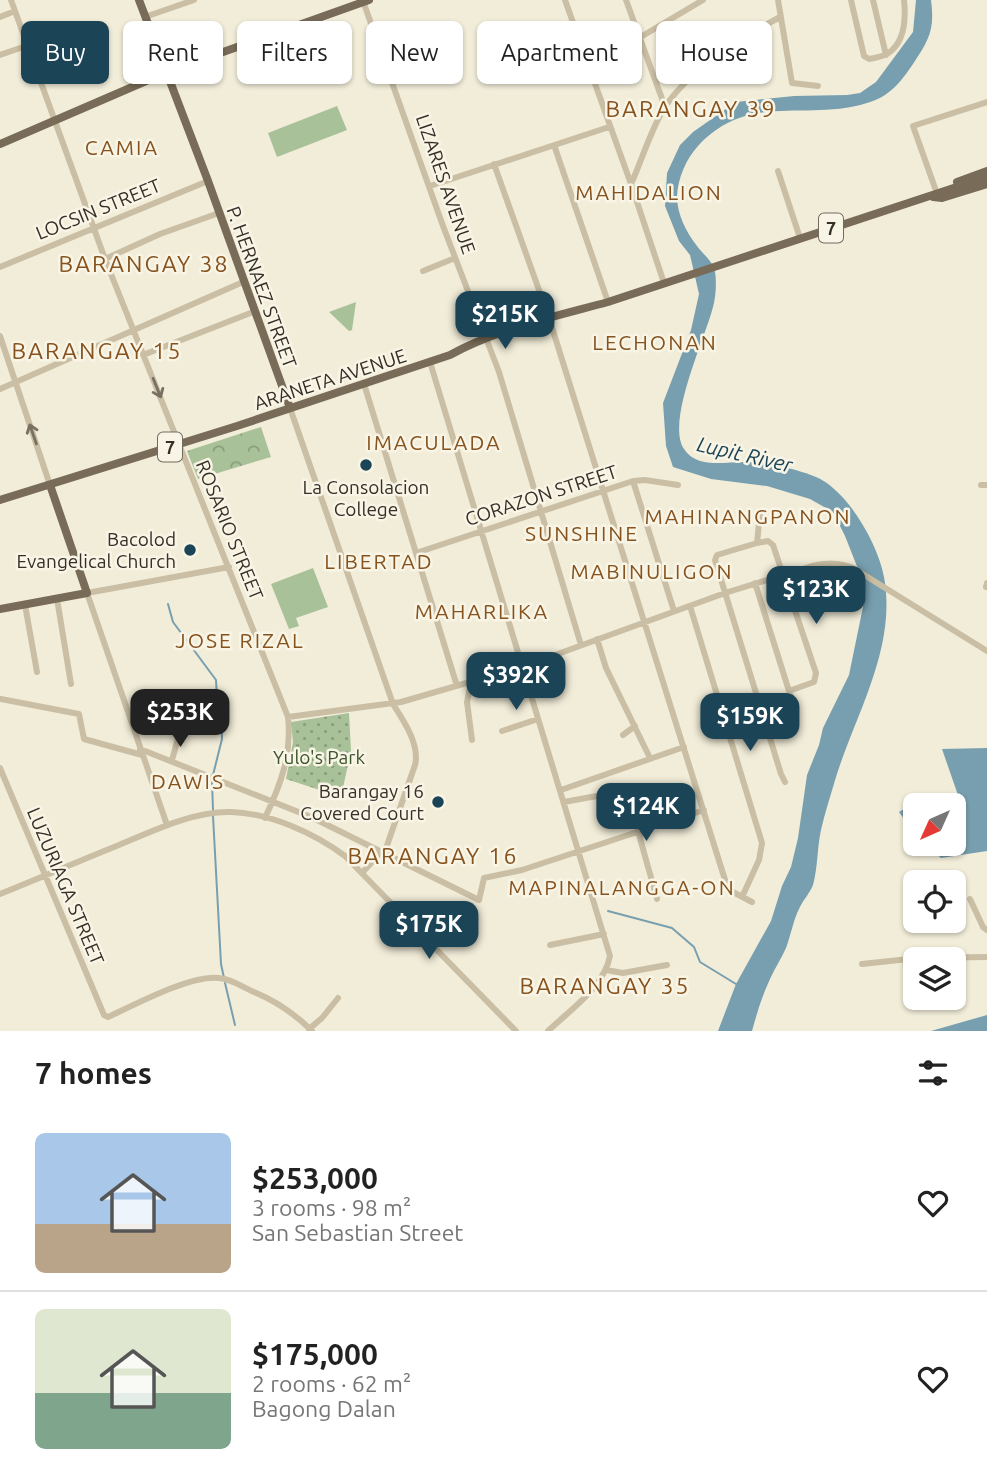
<!DOCTYPE html>
<html lang="en">
<head>
<meta charset="utf-8">
<style>
	body { margin:0; font-family:Ubuntu,sans-serif; background:#f2f2f2; color:#222; height:100vh; display:flex; flex-direction:column; font-size:26px; white-space:nowrap }
	* { box-sizing:border-box; margin:0 }
	p { font-size:23px; color:#767676 }
	.icon { flex:none; width:38px; height:38px; fill:none; stroke:currentColor; stroke-width:2; stroke-linecap:round; stroke-linejoin:round }
	.map { position:relative; height:1031px; overflow:hidden }
	.details { display:flex; flex-direction:column; background:#fff; flex:1 }
	.details>* { flex:none }
	.banner { position:absolute; left:21px; top:21px; width:945px; height:63px; display:flex; gap:14px }
	.needle { width:46px; rotate:225deg }
	.buttons { position:absolute; left:903px; top:793px; display:grid; gap:14px }
	.buttons a { display:grid; place-items:center; width:63px; height:63px; border-radius:10px; background:#fff; box-shadow:0 2px 5px #0004; font-size:35px }
	.price { position:absolute; translate:-50% -60px; padding:0 16px; border-radius:14px; background:#1c4457; color:#fff; font-size:23px; line-height:46px; filter:drop-shadow(0 2px 4px #0008) }
	.price::after { content:''; position:absolute; left:50%; top:42px; width:21px; height:16px; margin-left:-10px; background:inherit; clip-path:polygon(0 0,100% 0,50% 100%) }
	.price.selected { background:#222; color:#fff }
	ul { padding:0; list-style:none }
	li { display:flex; align-items:center; gap:21px; height:175px; padding:0 35px }
	li+li { border-top:2px solid #e0e0e0 }
	li span { display:grid; place-items:center; flex:none; width:196px; height:140px; border-radius:10px; color:#555 }
	li>.icon { margin-inline-start:auto }
	span .icon { width:84px; height:84px; fill:#fffc; stroke-width:1 }
	li b { font-size:30px }
	h2 { display:flex; justify-content:space-between; align-items:center; height:84px; padding:0 35px; font-size:30px }
	.tag { padding:0 24px; border-radius:10px; background:#fff; box-shadow:0 2px 5px #0004; font-size:24px; line-height:63px }
	.tag.selected { background:#1c4457; color:#fff }
	.map>svg:first-child { display:block }
</style>
</head>
<body>
<div class="map">
<svg width="987" height="1031" viewBox="0 0 987 1031">
	<defs>
		<pattern id="park-crowns" width="20" height="18" patternUnits="userSpaceOnUse" patternTransform="scale(1.75)"><rect width="20" height="18" fill="#a9c199"/><path d="M2 6a3 3 0 1 1 6 0M12 15a3 3 0 1 1 6 0" fill="none" stroke="#8a9d7d"/></pattern>
		<pattern id="garden-dots" width="8" height="8" patternUnits="userSpaceOnUse" patternTransform="scale(1.75)"><rect width="8" height="8" fill="#a9c199"/><path d="M2 2h.1M6 6h.1" fill="none" stroke="#8a9d7d" stroke-width="1.8" stroke-linecap="round"/></pattern>
	</defs>
	<rect width="100%" height="100%" fill="#f2edd9"/>
	<!-- grass -->
	<path fill="#a9c199" d="M 337,106 L 347,130 L 277,157 L 268,133 Z
		M 356,302 L 352,330 L 349,331 L 329,312 Z
		M 313,568 L 328,607 L 296,618 L 299,626 L 289,629 L 271,584 Z"/>
	<!-- park -->
	<path fill="url(#park-crowns)" d="M 261,427 L 271,457 L 198,479 L 187,451 Z"/>
	<!-- garden -->
	<path fill="url(#garden-dots)" d="M 349,713 L 351,751 L 341,797 L 286,779 L 293,742 L 291,722 Z"/>
	<!-- water -->
	<path fill="#789faf" d="M 916,0 L 931,0 C 935,30 929,40 913,64 C 901,82 889,97 867,103 C 806,122 749,91 698,146 C 686,159 678,178 677,196 C 677,214 686,232 697,246 C 702,253 711,260 714,268 C 717,277 716,294 714,303 C 707,335 665,421 684,449 C 698,470 727,461 748,462 C 767,462 806,471 822,480 C 851,497 878,545 884,577 C 897,647 856,713 836,777 C 831,794 825,812 821,830 C 817,848 818,867 813,885 C 810,893 803,900 799,909 C 793,921 791,935 786,948 C 781,959 775,968 770,979 C 762,996 757,1013 752,1031 L 718,1031 L 736,984 L 771,921 L 782,886 L 791,867 L 798,838 L 807,775 L 819,745 L 823,728 L 849,675 L 864,602 L 862,579 L 845,536 L 833,512 L 810,499 L 767,486 L 711,479 L 673,467 L 666,446 L 663,403 L 691,330 L 699,294 L 690,255 L 679,241 L 665,206 L 667,173 L 680,145 L 693,132 L 736,102 L 794,96 L 847,95 L 860,93 L 876,82 L 913,32 Z
		M 987,748 L 987,851 L 941,858 L 925,844 L 954,844 L 954,805 L 915,805 L 915,834 L 899,812 L 914,803 L 956,803 L 959,798 L 942,749 Z
		M 987,1015 L 987,1031 L 931,1031 Z"/>
	<g fill="none" stroke-linecap="round" stroke-linejoin="round">
		<!-- stream -->
		<path stroke="#789faf" stroke-width="2" d="M 168,604 L 173,622 L 216,680 L 217,699 L 221,708 L 222,739 L 213,775
			M 212,781 L 213,810
			M 213,816 L 221,964 L 224,978
			M 608,911 L 672,928 L 694,947 L 700,962 L 736,984
			M 225,983 L 235,1025"/>
		<!-- minor -->
		<path stroke="#cabfa5" stroke-width="6" d="M 11,0 L 105,259 L 288,717 C 292,754 281,784 265,818
			M 565,0 L 631,184 L 664,283
			M 626,0 L 665,107
			M 778,0 L 792,83 L 818,86
			M 851,0 L 864,56 L 869,59 C 874,58 882,57 887,54 C 905,43 906,19 904,0
			M 873,0 L 886,55
			M 363,1 L 443,226 L 499,372 L 581,645
			M 0,17 L 15,11
			M 145,17 L 194,0
			M 639,38 L 703,0
			M 0,55 L 26,46
			M 554,145 L 608,302
			M 494,164 L 549,318 L 726,883 L 733,892 L 752,902
			M 778,171 L 800,238
			M 631,184 C 642,160 652,126 666,105 C 695,65 738,40 780,17
			M 430,186 L 609,127
			M 935,188 L 913,126 L 987,102
			M 105,259 L 160,234 L 219,213
			M 0,267 L 208,181
			M 423,271 L 455,258
			M 0,336 L 50,485
			M 143,355 L 253,312
			M 430,362 L 610,956 C 604,987 570,1010 548,1031
			M 364,384 L 457,686
			M 0,389 L 243,282
			M 290,408 L 393,704 C 404,721 420,745 415,765 L 384,854
			M 633,481 L 674,611
			M 981,485 L 987,485
			M 760,513 L 757,543 L 717,555 L 715,560 L 781,774 L 785,782
			M 757,543 L 768,541 L 773,545 L 816,673 L 814,682 L 789,691
			M 416,553 L 633,481 L 645,480 L 678,485
			M 755,583 L 795,710 L 791,717 L 765,724
			M 986,587 L 987,583
			M 57,599 L 71,684
			M 25,605 L 37,672
			M 690,606 L 762,843 L 759,860 L 742,897
			M 597,639 L 606,668 L 650,758
			M 471,682 L 467,702 L 472,740
			M 1,699 L 79,714 L 84,739 L 142,755
			M 288,717 L 401,702 L 522,667 L 725,593 L 812,566 C 827,563 839,562 853,568 L 987,651
			M 502,731 L 538,719
			M 623,735 L 635,726
			M 140,749 L 311,817 L 479,900 L 484,878 L 522,870 L 704,810
			M 172,760 L 182,724
			M 0,768 L 104,1015 L 108,1017 C 134,1005 192,974 219,978 C 232,979 242,987 254,992 C 276,1001 295,1014 312,1031
			M 561,790 L 684,747
			M 564,802 L 613,793
			M 167,825 L 87,593 L 229,567
			M 638,831 L 657,899
			M 362,873 L 381,852
			M 0,894 C 40,878 79,861 119,845 C 153,831 193,811 231,812 C 270,813 314,833 345,856 L 516,1031
			M 970,899 L 983,927 L 987,930
			M 550,945 L 604,934
			M 862,964 L 918,958 L 987,957
			M 606,970 L 623,973 L 667,965
			M 309,1029 L 322,1018 L 338,998"/>
		<!-- major -->
		<path stroke="#786b57" stroke-width="8" d="M 139,0 L 208,181 L 290,408
			M 0,144 L 167,72 L 369,0
			M 957,182 L 987,171
			M 933,197 L 942,198 L 987,184
			M 0,500 L 237,426 L 450,355 C 496,329 557,316 608,302 L 987,177
			M 0,609 L 87,593 L 50,485"/>
	</g>
	<!-- one-way arrows -->
	<defs><path id="oneway-shaft" d="M-6 0H5M1.5-3L5.5 0L1.5 3" fill="none" stroke-width="1.6" stroke-linecap="round" stroke-linejoin="round" transform="scale(1.75)"/></defs>
	<g stroke="#787060">
		<use href="#oneway-shaft" transform="translate(157 388) rotate(68)"/>
		<use href="#oneway-shaft" transform="translate(33 434) rotate(-109)"/>
	</g>
	<!-- markers -->
	<g fill="#1c4457" stroke="#f9f5e6" stroke-width="2.5">
		<circle cx="366" cy="465" r="7"/>
		<circle cx="190" cy="550" r="7"/>
		<circle cx="438" cy="802" r="7"/>
	</g>
	<g text-anchor="middle" dominant-baseline="central" stroke-width="5" stroke-linejoin="round" paint-order="stroke">
		<!-- shield labels -->
		<g fill="#f9f5e6" stroke="#706a60" stroke-width="2">
			<rect x="819" y="213.5" width="24" height="29" rx="5"/>
			<rect x="158" y="432.5" width="24" height="29" rx="5"/>
		</g>
		<g font-size="18" font-weight="bold" fill="#352f27">
			<text x="831" y="228">7</text>
			<text x="170" y="447">7</text>
		</g>
		<!-- street labels -->
		<g font-size="19" fill="#352f27" stroke="#f9f5e6">
			<text transform="translate(446 184) rotate(71)">LIZARES AVENUE</text>
			<text transform="translate(98 209) rotate(-22)">LOCSIN STREET</text>
			<text transform="translate(262 287) rotate(70)">P. HERNAEZ STREET</text>
			<text transform="translate(330 379) rotate(-18)">ARANETA AVENUE</text>
			<text transform="translate(541 495) rotate(-18)">CORAZON STREET</text>
			<text transform="translate(230 530) rotate(68)">ROSARIO STREET</text>
			<text transform="translate(66 886) rotate(67)">LUZURIAGA STREET</text>
		</g>
		<!-- poi labels -->
		<g font-size="19" fill="#352f27" stroke="#f9f5e6" text-anchor="end">
			<text x="366" y="487" text-anchor="middle">La Consolacion<tspan x="366" dy="22">College</tspan></text>
			<text x="176" y="539">Bacolod<tspan x="176" dy="22">Evangelical Church</tspan></text>
			<text x="424" y="791">Barangay 16<tspan x="424" dy="22">Covered Court</tspan></text>
		</g>
		<!-- park labels -->
		<g font-size="19" fill="#3a542a" stroke="#f9f5e6">
			<text x="319" y="757">Yulo's Park</text>
		</g>
		<!-- neighbourhood labels -->
		<g font-size="21" letter-spacing="2" fill="#86521e" stroke="#f9f5e6">
			<text x="122" y="147">CAMIA</text>
			<text x="649" y="192">MAHIDALION</text>
			<text x="655" y="342">LECHONAN</text>
			<text x="434" y="442">IMACULADA</text>
			<text x="748" y="516">MAHINANGPANON</text>
			<text x="582" y="533">SUNSHINE</text>
			<text x="379" y="561">LIBERTAD</text>
			<text x="652" y="571">MABINULIGON</text>
			<text x="482" y="611">MAHARLIKA</text>
			<text x="240" y="640">JOSE RIZAL</text>
			<text x="188" y="781">DAWIS</text>
			<text x="622" y="887">MAPINALANGGA-ON</text>
		</g>
		<!-- water labels -->
		<g font-size="21" font-style="italic" fill="#1c4457" stroke="#f9f5e6">
			<text transform="translate(745 454) rotate(13)">Lupit River</text>
		</g>
		<!-- quarter labels -->
		<g font-size="23" letter-spacing="2" fill="#86521e" stroke="#f9f5e6">
			<text x="691" y="108">BARANGAY 39</text>
			<text x="144" y="263">BARANGAY 38</text>
			<text x="97" y="350">BARANGAY 15</text>
			<text x="433" y="855">BARANGAY 16</text>
			<text x="605" y="985">BARANGAY 35</text>
		</g>
	</g>
</svg>
<div class="buttons">
<a><svg class="needle" viewBox="-14 -14 28 28"><path d="M0-13l5 13h-10z" fill="#e53935"/><path d="M0 13l5-13h-10z" fill="#767676"/></svg></a>
<a><svg class="icon" aria-label="locate" viewBox="0 0 24 24"><circle cx="12" cy="12" r="6"/><path d="M12 2v4M12 18v4M2 12h4M18 12h4"/></svg></a>
<a><svg class="icon" aria-label="layers" viewBox="0 0 24 24"><path d="M12 4l9 5-9 5-9-5zM3 14l9 5 9-5"/></svg></a>
</div>
<b class="price" style="left:505px;top:351px">$215K</b>
<b class="price" style="left:816px;top:626px">$123K</b>
<b class="price" style="left:516px;top:712px">$392K</b>
<b class="price selected" style="left:180px;top:749px">$253K</b>
<b class="price" style="left:750px;top:753px">$159K</b>
<b class="price" style="left:646px;top:843px">$124K</b>
<b class="price" style="left:429px;top:961px">$175K</b>
<div class="banner">
<a class="tag selected">Buy</a>
<a class="tag">Rent</a>
<a class="tag">Filters</a>
<a class="tag">New</a>
<a class="tag">Apartment</a>
<a class="tag">House</a>
</div>
</div>
<section class="details">
<h2>7 homes<svg class="icon" aria-label="filters" viewBox="0 0 24 24"><path d="M4 7h16M4 17h16"/><circle cx="9" cy="7" r="2"/><circle cx="15" cy="17" r="2"/></svg></h2>
<ul>
<li><span style="background:linear-gradient(#a9c7e8 65%,#b9a48a 0)"><svg class="icon" aria-label="home" viewBox="0 0 24 24"><path d="M3 11l9-7 9 7M6 9v11h12V9"/></svg></span><div><b>$253,000</b><p>3 rooms · 98 m²</p><p>San Sebastian Street</p></div><svg class="icon" aria-label="heart" viewBox="0 0 24 24"><path d="M12 20l-8-8c-3-5 5-10 8-4 3-6 11-1 8 4z"/></svg></li>
<li><span style="background:linear-gradient(#dfe7d0 60%,#7fa58c 0)"><svg class="icon" aria-label="home" viewBox="0 0 24 24"><path d="M3 11l9-7 9 7M6 9v11h12V9"/></svg></span><div><b>$175,000</b><p>2 rooms · 62 m²</p><p>Bagong Dalan</p></div><svg class="icon" aria-label="heart" viewBox="0 0 24 24"><path d="M12 20l-8-8c-3-5 5-10 8-4 3-6 11-1 8 4z"/></svg></li>
</ul>
</section>
</body>
</html>
